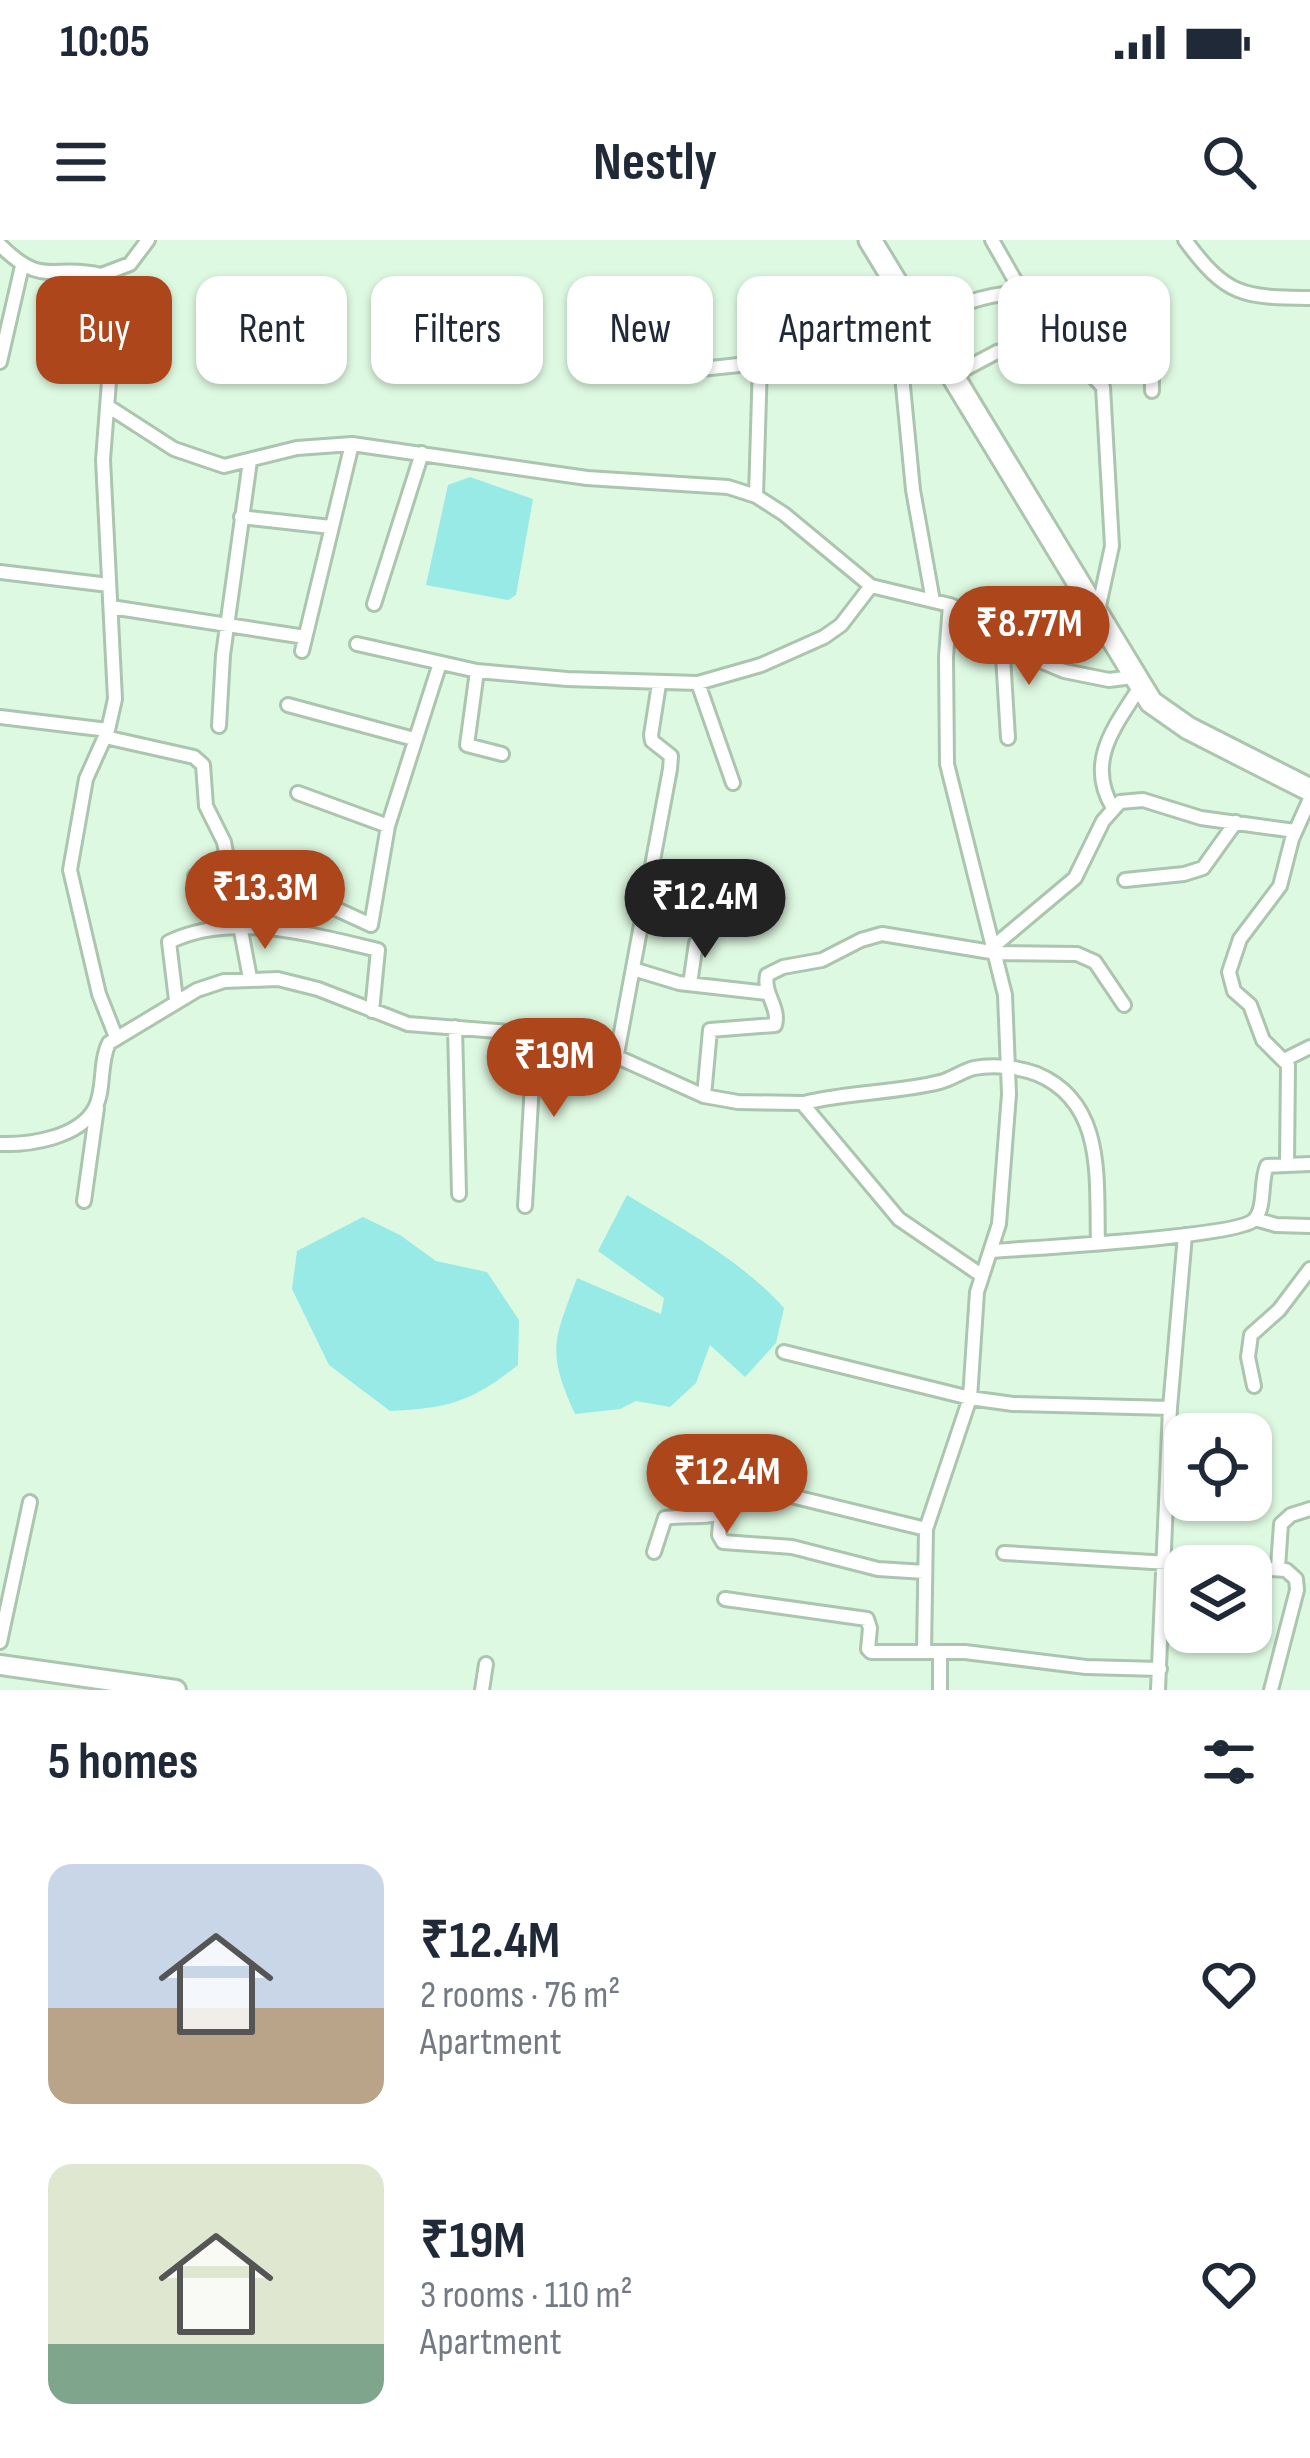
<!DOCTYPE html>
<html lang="en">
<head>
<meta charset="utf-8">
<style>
	body { margin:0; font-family:"Sofia Sans Condensed",sans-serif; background:#f6f6f7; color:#1f2937; height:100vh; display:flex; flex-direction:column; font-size:45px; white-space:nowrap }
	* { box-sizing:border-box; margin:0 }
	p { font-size:39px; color:#747a83 }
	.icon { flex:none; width:66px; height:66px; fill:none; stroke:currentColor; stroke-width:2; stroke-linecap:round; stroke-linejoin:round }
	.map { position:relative; height:1450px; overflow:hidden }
	.details { display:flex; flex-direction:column; background:#fff; flex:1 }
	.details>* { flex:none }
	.guide { position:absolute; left:36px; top:36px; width:1239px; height:108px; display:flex; gap:24px }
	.tools { position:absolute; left:1164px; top:1173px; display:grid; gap:24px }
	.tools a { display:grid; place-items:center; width:108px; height:108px; border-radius:24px; background:#fff; box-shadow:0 3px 9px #0004; font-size:60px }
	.price { position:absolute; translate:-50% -102px; padding:0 27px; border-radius:42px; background:#ad471b; color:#fff; font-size:39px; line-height:78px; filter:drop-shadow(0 3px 6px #0008) }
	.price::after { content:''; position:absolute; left:50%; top:72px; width:36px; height:27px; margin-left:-18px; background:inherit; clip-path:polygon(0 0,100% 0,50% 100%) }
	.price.on { background:#222; color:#fff }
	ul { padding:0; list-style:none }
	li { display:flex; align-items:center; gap:36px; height:300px; padding:0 48px }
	li span { display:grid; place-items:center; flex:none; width:336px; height:240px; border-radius:24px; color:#555 }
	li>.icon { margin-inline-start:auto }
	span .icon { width:144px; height:144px; fill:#fffc; stroke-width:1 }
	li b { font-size:51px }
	h2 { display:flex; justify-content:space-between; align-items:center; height:144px; padding:0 48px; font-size:51px }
	.tag { padding:0 42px; border-radius:24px; background:#fff; box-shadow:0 3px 9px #0004; font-size:42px; line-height:108px }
	.tag.on { background:#ad471b; color:#fff }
	.status { display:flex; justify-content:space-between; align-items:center; height:84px; padding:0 60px; background:#fff; direction:ltr }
	.status svg { height:33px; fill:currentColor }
	header { display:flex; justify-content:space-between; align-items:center; height:156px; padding:0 48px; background:#fff; font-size:54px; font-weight:700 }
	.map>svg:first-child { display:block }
</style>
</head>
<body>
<div class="status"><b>10:05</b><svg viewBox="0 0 49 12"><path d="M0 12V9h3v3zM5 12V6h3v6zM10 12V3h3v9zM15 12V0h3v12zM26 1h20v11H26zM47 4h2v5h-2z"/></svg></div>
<header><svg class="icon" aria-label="menu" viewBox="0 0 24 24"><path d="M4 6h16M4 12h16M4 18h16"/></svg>Nestly<svg class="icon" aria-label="search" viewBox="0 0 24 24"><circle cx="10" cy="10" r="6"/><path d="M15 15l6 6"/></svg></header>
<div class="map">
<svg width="1310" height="1450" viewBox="0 0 1310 1450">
	<rect width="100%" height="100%" fill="#def9e1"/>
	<!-- water -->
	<path fill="#97eae6" d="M 470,237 L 533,259 L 516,355 L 508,360 L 426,345 L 448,245 Z
		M 627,955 C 681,988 741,1020 784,1068 L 776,1103 L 745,1137 L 710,1105 L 696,1143 L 670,1167 L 636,1161 L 620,1169 L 575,1174 C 546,1110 554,1101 577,1038 L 661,1074 L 664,1058 L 598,1011 Z
		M 363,977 L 400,995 L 436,1021 L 487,1032 L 519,1080 L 518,1125 C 471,1162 449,1168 390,1171 L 329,1125 L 292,1049 L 297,1011 Z"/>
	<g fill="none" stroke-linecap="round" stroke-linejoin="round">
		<!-- street casing -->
		<g stroke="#abc5ae" stroke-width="18">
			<path id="street" d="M 992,0 L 1021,51
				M 1185,0 C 1227,57 1243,57 1310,58
				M 0,5 C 44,49 52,23 101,35 L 111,55 L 112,102 L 103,220 L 115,459 L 108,490 L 86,539 L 70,630 L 99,754 L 116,797
				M 101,35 L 130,24 L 148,0
				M 898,94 L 913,250 L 933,361
				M 0,122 L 22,26
				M 965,129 L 997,112 L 1030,103 L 1075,117 L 1103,147 L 1112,306 L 1097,375
				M 681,131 C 740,125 799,120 856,106 C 896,97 930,75 969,62 C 1010,48 1055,50 1098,55 C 1116,57 1137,55 1151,67 L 1152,151
				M 109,167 L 174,209 L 224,226 L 297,208 L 352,204 L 587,238 L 728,247 L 756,256 L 784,274 L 871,346 L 950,365 L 975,376 L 1019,412 L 1064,431 L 1109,440 L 1133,437
				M 756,256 L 760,123
				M 241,277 L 331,287
				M 0,332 L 109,345
				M 374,364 L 422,213
				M 111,367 L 305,397
				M 1002,400 L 1008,498
				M 357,404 L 477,431 L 567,439 L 698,443 L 761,425 L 824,397 L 841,385 L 871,346
				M 302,411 L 352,204
				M 477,431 L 467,505 L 502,514
				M 698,443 L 733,543
				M 288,465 L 414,499
				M 0,477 L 108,490
				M 219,486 L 223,415 L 250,221
				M 105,497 L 194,517 L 203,525 L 206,566 L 224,602 L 250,738
				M 298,553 L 388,586
				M 1113,568 C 1085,522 1115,486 1140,447
				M 195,636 L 285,628 L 334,668 L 371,685 L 388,586 L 440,423
				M 1125,640 L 1184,634 L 1203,628 L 1236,582
				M 994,706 L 1075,638 L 1103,581 L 1120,562 L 1143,560 L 1201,578 L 1295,591
				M 633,729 L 679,743 L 767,753
				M 690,744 L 696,703
				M 176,760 L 169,702 C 232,671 314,695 378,710 L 372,771
				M 455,787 L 459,954
				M 617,814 L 670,529 L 671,516 L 652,501 L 651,495 L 659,444
				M 1286,819 L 1310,807
				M 704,856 L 710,790 L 775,785 C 780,767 763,754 767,735 L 783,727 L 822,720 L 861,700 L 882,694 L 997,713 L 1077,714 L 1095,722 L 1124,765
				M 804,863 C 848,852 896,853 940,842 C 952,839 962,831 974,828 C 994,824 1018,827 1037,834 C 1106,863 1096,940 1098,1003
				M 0,904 C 29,905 79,898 95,868 C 105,850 99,823 109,803 L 197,750 L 224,741 L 278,739 L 318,749 L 408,784 L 573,797 L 704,856 L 738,862 L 802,863 L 899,979 L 981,1035
				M 1287,923 L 1288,825 L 1263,800 L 1250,765 L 1234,751 L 1229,732 L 1240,699 L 1280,646 L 1292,599 L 1310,559
				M 84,961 L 97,868
				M 525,966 L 535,791
				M 1255,979 L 1276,985 L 1310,986
				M 992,1011 C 1029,1008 1237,997 1254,980 C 1266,968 1260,941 1267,926 L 1310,924
				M 784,1112 L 970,1158 L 1013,1164 L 1170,1168
				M 1254,1146 L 1248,1117 L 1251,1095 L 1279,1070 L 1310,1029
				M 701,1234 L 926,1289
				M 721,1273 L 719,1295 L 723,1302 L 792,1307 L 878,1329 L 925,1332
				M 654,1312 L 665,1278 C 701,1273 732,1285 747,1245
				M 1004,1313 L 1286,1330 L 1296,1339 L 1297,1350 L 1271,1450
				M 1278,1327 L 1281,1284 L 1291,1275 L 1310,1269
				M 725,1359 L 867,1379 L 870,1388 L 868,1409 L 871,1412 L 965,1412 L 1086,1427 L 1160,1429
				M 0,1402 L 30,1262
				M 924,1412 L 926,1289 L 970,1158 L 977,1052 L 999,984 L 1009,854 L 1005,755 L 947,524 L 946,417 L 950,365
				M 482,1450 L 486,1424
				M 940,1450 L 940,1412
				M 1158,1450 L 1170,1168 L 1185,995"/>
		</g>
		<!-- secondary casing -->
		<g stroke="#abc5ae" stroke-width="24">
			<path id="secondary" d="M 0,1425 L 176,1450"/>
		</g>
		<!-- primary casing -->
		<g stroke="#abc5ae" stroke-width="27">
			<path id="primary" d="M 870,0 L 1151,462 L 1188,488 L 1310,550"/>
		</g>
		<!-- street -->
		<use href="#street" stroke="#fff" stroke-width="12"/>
		<!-- secondary -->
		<use href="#secondary" stroke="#fff" stroke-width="18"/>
		<!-- primary -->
		<use href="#primary" stroke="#fff" stroke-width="21"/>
	</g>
</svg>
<div class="tools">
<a><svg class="icon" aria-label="locate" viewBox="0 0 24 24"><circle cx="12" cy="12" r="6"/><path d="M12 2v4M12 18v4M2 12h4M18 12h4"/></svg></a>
<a><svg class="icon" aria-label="layers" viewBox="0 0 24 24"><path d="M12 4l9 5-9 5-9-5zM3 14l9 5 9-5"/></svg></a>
</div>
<b class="price" style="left:1029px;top:448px">₹8.77M</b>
<b class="price" style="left:265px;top:712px">₹13.3M</b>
<b class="price on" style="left:705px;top:721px">₹12.4M</b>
<b class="price" style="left:554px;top:880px">₹19M</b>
<b class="price" style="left:727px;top:1296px">₹12.4M</b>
<div class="guide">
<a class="tag on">Buy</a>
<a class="tag">Rent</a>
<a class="tag">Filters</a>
<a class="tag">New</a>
<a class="tag">Apartment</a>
<a class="tag">House</a>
</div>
</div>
<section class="details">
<h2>5 homes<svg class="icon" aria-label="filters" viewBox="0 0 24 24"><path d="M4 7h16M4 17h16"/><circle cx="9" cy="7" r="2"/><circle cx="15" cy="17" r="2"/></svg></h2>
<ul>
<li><span style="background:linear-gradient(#c9d6e8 60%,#b9a48a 0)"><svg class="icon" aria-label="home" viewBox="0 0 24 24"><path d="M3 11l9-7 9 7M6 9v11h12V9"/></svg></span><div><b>₹12.4M</b><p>2 rooms · 76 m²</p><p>Apartment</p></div><svg class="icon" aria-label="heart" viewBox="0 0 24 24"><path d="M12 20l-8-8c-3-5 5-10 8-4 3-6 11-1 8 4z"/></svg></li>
<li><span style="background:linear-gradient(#dfe7d0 75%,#7fa58c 0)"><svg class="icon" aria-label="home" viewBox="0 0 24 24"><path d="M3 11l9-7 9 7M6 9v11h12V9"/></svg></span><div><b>₹19M</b><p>3 rooms · 110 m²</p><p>Apartment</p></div><svg class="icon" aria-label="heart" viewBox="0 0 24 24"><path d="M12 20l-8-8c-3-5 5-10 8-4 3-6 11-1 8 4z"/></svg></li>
</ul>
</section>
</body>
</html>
